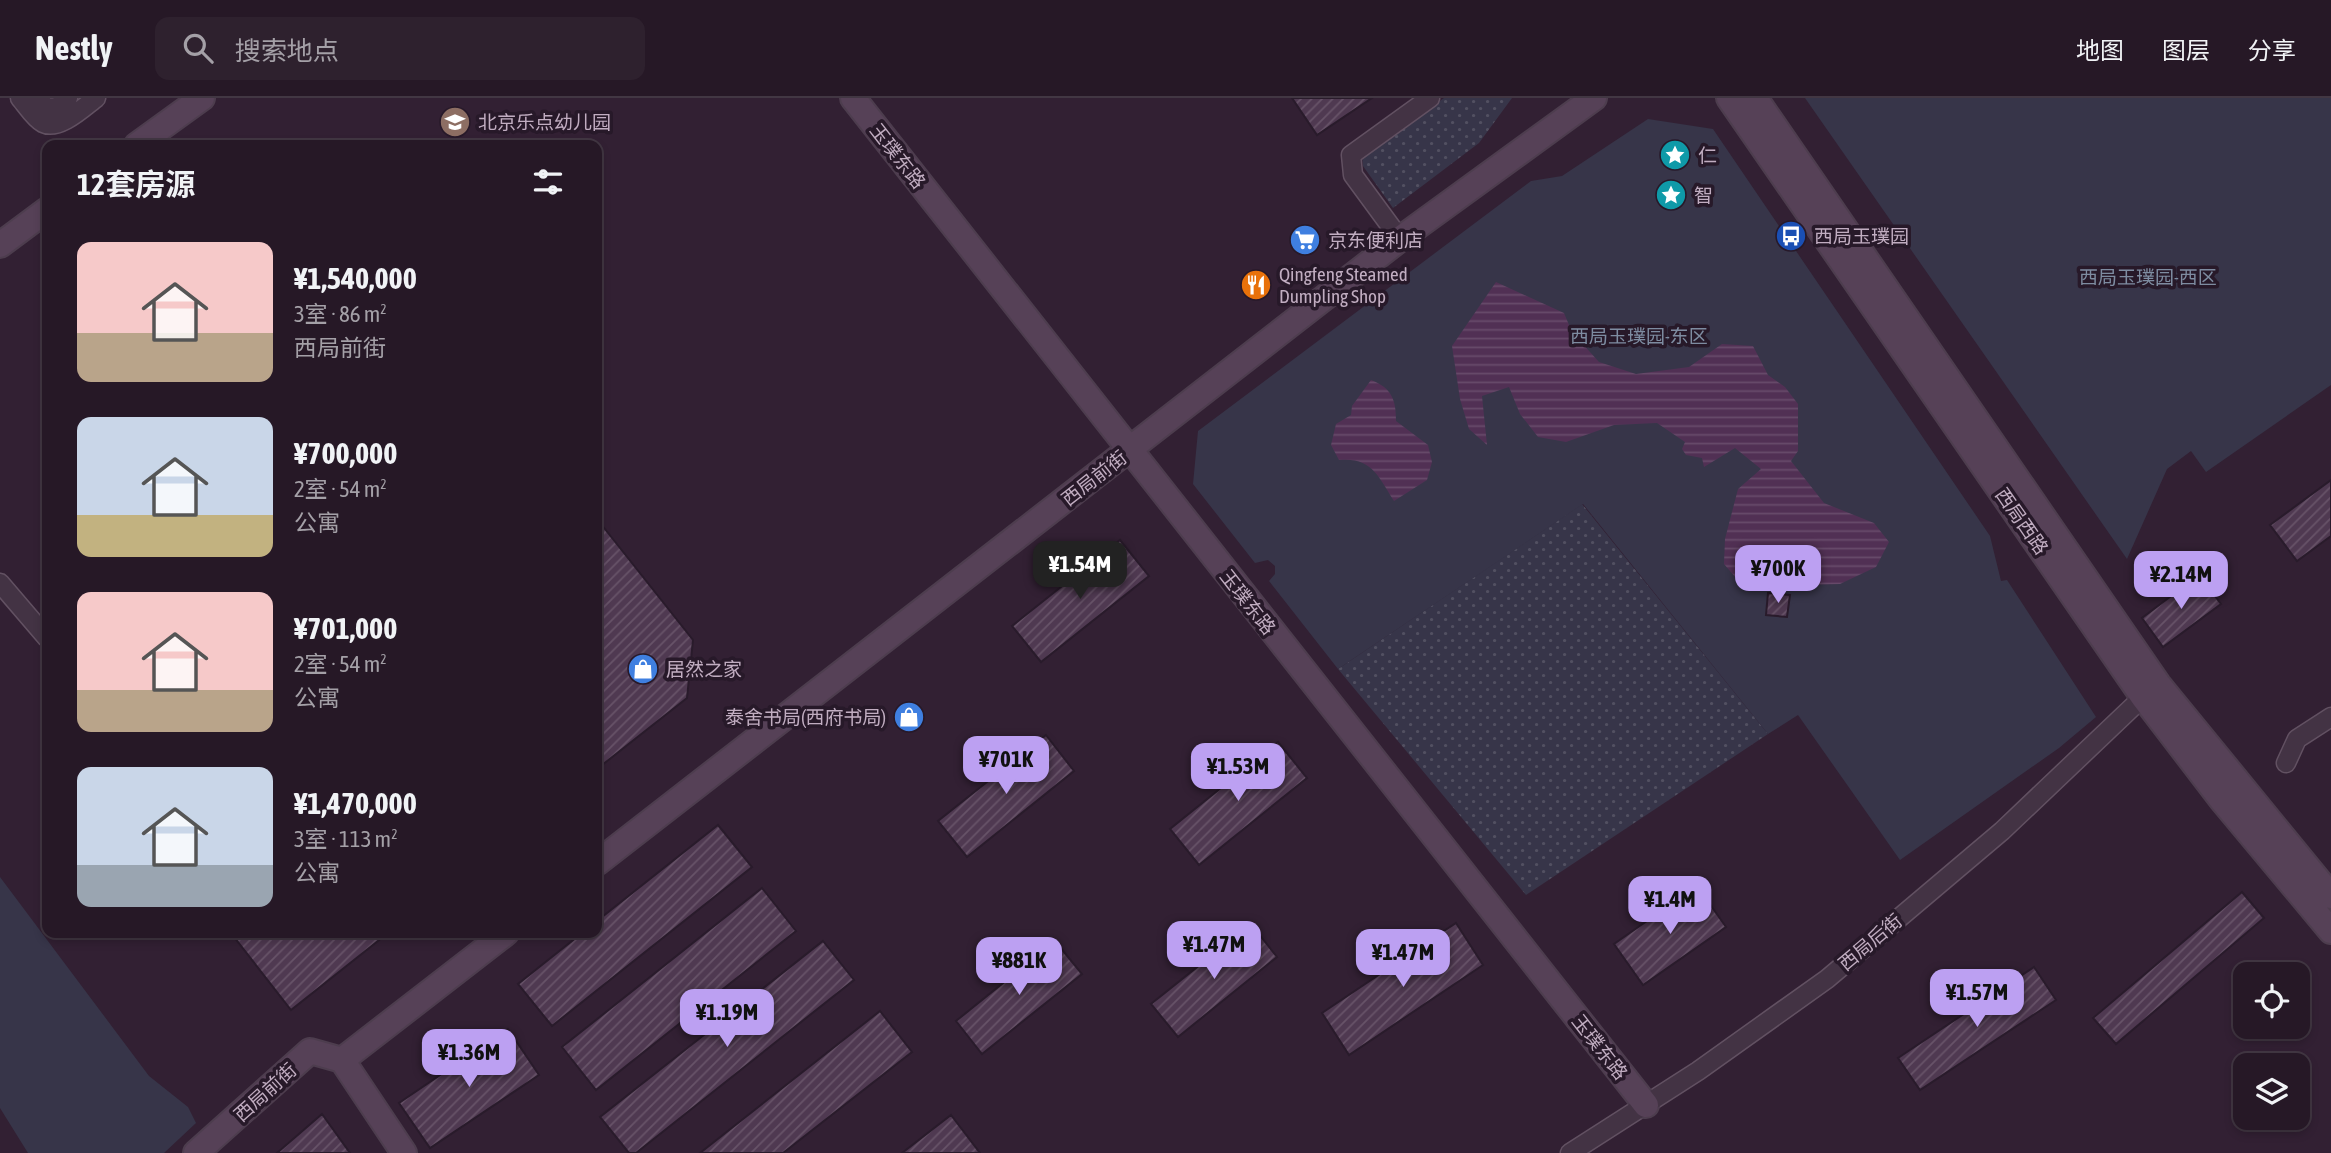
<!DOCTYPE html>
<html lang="zh">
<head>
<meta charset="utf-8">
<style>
	body { margin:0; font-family:"Asap Condensed","Noto Sans SC",sans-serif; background:#2e212e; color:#f1f3f6; height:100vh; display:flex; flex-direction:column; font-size:26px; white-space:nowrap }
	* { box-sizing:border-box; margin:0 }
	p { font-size:23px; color:#a4a0a7 }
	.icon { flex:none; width:38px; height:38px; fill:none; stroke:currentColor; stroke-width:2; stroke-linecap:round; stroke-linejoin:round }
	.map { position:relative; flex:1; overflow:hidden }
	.panel { position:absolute; left:42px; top:42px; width:560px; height:798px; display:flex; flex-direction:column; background:#261826; border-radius:14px; box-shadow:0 4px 10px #0003,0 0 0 2px #423743 }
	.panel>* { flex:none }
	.fabs { position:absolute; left:2233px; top:864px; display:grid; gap:14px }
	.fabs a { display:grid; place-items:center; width:77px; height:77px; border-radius:14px; background:#261826; box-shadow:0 4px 10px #0003,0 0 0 2px #423743; font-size:35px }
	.price { position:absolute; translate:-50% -60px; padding:0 16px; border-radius:14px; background:#bca0f2; color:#111; font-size:23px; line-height:46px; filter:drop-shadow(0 2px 4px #0008) }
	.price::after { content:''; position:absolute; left:50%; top:42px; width:21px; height:16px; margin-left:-10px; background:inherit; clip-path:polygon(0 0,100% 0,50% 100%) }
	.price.selected { background:#222; color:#fff }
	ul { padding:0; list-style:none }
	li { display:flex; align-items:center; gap:21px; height:175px; padding:0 35px }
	li span { display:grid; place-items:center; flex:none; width:196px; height:140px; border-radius:14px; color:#555 }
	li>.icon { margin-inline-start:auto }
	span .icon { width:84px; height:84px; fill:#fffc; stroke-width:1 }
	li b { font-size:30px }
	h2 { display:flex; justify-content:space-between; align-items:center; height:84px; padding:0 35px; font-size:30px }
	header { display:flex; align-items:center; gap:42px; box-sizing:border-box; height:98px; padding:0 35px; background:#261826; border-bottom:2px solid #423743 }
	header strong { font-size:33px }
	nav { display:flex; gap:38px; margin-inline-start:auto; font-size:24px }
	.search { width:490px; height:63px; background:#2e212e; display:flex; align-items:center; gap:18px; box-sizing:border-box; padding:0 24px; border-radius:14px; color:#a4a0a7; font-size:26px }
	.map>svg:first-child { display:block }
</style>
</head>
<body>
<header>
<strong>Nestly</strong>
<div class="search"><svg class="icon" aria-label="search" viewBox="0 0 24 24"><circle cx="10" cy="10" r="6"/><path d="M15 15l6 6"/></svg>搜索地点</div>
<nav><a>地图</a><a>图层</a><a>分享</a></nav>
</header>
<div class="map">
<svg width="2331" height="1055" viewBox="0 0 2331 1055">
	<defs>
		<pattern id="grass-dots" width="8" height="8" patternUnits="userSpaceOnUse" patternTransform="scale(1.75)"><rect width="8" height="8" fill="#373549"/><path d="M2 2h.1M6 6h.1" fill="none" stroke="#525061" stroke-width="1.8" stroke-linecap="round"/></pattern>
		<pattern id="water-rules" width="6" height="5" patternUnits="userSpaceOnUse" patternTransform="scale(1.75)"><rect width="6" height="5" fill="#513054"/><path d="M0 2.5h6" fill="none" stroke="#684b6b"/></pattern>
		<pattern id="building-hatch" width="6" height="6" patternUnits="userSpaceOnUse" patternTransform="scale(1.75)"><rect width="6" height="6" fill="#4f3951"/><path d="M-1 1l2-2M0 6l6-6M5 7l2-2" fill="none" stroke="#675368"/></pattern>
	</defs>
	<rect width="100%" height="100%" fill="#322033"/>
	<!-- grass -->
	<path fill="url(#grass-dots)" d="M 1444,0 L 1512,0 L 1479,45 L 1393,110 L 1363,68 L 1362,58 Z
		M 1582,406 L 1768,636 L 1526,797 L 1338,571 Z"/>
	<!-- park -->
	<path fill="#373549" d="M 1805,0 L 2331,0 L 2331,287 L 2206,374 L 2191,353 L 2167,371 L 2127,461 Z
		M 1648,21 L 1713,31 L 1990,438 L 2001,483 L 2007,482 L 2096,619 L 2059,650 L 1900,762 L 1798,617 L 1768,636 L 1583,406 L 1338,571 L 1269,483 L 1275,476 L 1275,468 L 1268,462 L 1255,465 L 1193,386 L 1198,333 L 1531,83 L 1562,78 Z
		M 0,779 L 149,978 L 188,1009 L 196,1025 L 164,1055 L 28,1055 L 0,1010 Z"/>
	<!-- water -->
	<path fill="url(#water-rules)" d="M 1496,184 L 1564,215 L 1572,234 L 1599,264 L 1636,276 L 1689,269 L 1722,246 L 1753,248 L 1768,277 L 1785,289 L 1798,306 L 1798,353 L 1791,363 L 1824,405 L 1874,425 L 1889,444 L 1876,469 L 1840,486 L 1768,488 L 1741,486 L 1724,466 L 1725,441 L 1738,391 L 1761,371 L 1735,350 L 1704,369 L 1702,360 L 1686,357 L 1682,351 L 1685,344 L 1657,325 L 1614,327 L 1566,344 L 1538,339 L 1520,316 L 1509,289 L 1482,298 L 1487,347 L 1469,331 L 1460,301 L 1452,248 Z
		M 1371,282 C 1392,290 1396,302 1396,323 L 1428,347 L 1432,364 L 1427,382 L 1394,403 C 1378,378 1372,359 1339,362 L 1331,347 L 1336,326 L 1351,317 L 1352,308 Z"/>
	<!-- building -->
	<path fill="url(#building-hatch)" stroke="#291b2b" stroke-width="2" d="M 1292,0 L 1372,0 L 1317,37 Z
		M 2331,382 L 2331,438 L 2297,463 L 2270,427 Z
		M 597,421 L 693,542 L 687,600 L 597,671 Z
		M 1120,442 L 1149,478 L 1041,564 L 1012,528 Z
		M 2199,477 L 2221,506 L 2163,549 L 2142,520 Z
		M 1768,495 L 1790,497 L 1787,519 L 1766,517 Z
		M 1046,637 L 1074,673 L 967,759 L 938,723 Z
		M 1278,644 L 1307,680 L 1199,767 L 1170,731 Z
		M 718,727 L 752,769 L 552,928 L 518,886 L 582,835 L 597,835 L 597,823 Z
		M 1697,788 L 1726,829 L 1643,887 L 1614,846 Z
		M 762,790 L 796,833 L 596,992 L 562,949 Z
		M 2242,794 L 2264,820 L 2116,946 L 2093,920 Z
		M 1456,825 L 1483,867 L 1349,957 L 1322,915 Z
		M 1251,826 L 1277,859 L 1178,939 L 1151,906 Z
		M 231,835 L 388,835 L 291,912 Z
		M 823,843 L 854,882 L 636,1055 L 629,1055 L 600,1019 Z
		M 1055,843 L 1082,876 L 982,956 L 956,923 Z
		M 2034,869 L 2056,902 L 1920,992 L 1898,960 Z
		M 880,913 L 912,954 L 783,1055 L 700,1055 Z
		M 508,931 L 539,977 L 430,1050 L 399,1005 Z
		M 322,1016 L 350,1055 L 277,1055 Z
		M 951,1017 L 980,1055 L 902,1055 Z"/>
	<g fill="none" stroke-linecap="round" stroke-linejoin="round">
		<!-- street casing -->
		<g stroke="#625162" stroke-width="21">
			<path id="street" d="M 20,0 C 27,8 34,20 43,25 C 59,33 84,9 96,0
				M 34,0 L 48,10 L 57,9 L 68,0
				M 1400,141 L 1353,77 L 1351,57 L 1430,0
				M 0,485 L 47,540
				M 2286,665 L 2297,641 L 2331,619
				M 1570,1055 L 1698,973 L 1827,881 L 2002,733 L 2143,599"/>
		</g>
		<!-- secondary casing -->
		<g stroke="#4d3d4e" stroke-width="28">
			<path id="secondary" d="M 853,0 L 1646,1007
				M 1729,0 L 2143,599 L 2221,701 L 2331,833
				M 1755,0 L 2158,586 L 2331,798
				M 137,47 L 202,0
				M 0,147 L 47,112
				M 597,765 L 1400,141 L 1594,0
				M 342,962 L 404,1055
				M 196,1055 L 310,953 L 342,962 L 506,835"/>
		</g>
		<!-- street -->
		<use href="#street" stroke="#433344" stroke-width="18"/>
		<!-- secondary -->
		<use href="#secondary" stroke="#564157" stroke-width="24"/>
	</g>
	<!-- icons -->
	<defs>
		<g id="school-disc" transform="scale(1.575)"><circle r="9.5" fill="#8d6e63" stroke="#271929"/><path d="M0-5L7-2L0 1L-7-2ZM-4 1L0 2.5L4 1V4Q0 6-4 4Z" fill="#fff"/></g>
		<g id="sight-disc" transform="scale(1.575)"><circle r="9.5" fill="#0f9aa8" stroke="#271929"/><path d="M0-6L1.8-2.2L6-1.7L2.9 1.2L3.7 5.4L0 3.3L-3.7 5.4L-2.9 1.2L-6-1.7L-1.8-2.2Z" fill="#fff"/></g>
		<g id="bus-disc" transform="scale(1.575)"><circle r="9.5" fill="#1a4fb4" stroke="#271929"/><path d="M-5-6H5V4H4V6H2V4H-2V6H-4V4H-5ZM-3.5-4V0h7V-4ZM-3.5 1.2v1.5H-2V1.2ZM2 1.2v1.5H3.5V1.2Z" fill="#fff"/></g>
		<g id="supermarket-disc" transform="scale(1.575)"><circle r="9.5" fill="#3f7fe0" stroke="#271929"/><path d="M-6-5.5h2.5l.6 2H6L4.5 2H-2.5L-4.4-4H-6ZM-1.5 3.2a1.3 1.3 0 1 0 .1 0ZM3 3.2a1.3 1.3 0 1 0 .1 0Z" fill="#fff"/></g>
		<g id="restaurant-disc" transform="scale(1.575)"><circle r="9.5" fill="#e8710a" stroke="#271929"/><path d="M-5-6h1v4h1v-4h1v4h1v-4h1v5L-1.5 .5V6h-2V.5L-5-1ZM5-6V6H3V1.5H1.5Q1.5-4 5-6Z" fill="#fff"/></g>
		<g id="shop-disc" transform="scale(1.575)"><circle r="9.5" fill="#3f7fe0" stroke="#271929"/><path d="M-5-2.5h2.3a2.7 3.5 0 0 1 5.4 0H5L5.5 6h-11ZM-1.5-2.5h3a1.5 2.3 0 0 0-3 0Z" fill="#fff"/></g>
	</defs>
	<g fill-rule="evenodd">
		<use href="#school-disc" x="455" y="24"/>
		<use href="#sight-disc" x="1675" y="57"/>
		<use href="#sight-disc" x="1671" y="97"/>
		<use href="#bus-disc" x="1791" y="138"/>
		<use href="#supermarket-disc" x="1305" y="142"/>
		<use href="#restaurant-disc" x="1256" y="187"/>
		<use href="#shop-disc" x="643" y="571"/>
		<use href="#shop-disc" x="909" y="619"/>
	</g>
	<g text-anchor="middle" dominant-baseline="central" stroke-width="7" stroke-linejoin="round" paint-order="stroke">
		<!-- poi labels -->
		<g font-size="19" fill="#c1adc1" stroke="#271929" text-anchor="start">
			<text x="478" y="24">北京乐点幼儿园</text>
			<text x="1698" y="57">仁</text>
			<text x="1694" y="97">智</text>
			<text x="1814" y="138">西局玉璞园</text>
			<text x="1328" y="142">京东便利店</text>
			<text x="1279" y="176">Qingfeng Steamed<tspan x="1279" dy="22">Dumpling Shop</tspan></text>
			<text x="666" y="571">居然之家</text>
			<text x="886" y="619" text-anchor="end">泰舍书局(西府书局)</text>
		</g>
		<!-- street labels -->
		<g font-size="19" fill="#c1adc1" stroke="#271929">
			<text transform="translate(898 58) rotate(52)">玉璞东路</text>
			<text transform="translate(1094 380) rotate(-38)">西局前街</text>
			<text transform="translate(2022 423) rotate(55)">西局西路</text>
			<text transform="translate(1248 504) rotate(52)">玉璞东路</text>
			<text transform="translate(1870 844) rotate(-40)">西局后街</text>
			<text transform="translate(1600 949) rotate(52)">玉璞东路</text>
			<text transform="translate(265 994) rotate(-42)">西局前街</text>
		</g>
		<!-- park labels -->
		<g font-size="19" fill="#7e8ca1" stroke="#271929">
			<text x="2148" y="179">西局玉璞园-西区</text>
			<text x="1639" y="238">西局玉璞园-东区</text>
		</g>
	</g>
</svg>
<div class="fabs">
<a><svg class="icon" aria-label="locate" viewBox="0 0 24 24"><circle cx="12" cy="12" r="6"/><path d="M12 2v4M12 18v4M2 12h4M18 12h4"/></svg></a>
<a><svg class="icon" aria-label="layers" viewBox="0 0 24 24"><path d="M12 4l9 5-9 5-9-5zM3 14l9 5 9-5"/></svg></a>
</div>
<b class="price selected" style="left:1080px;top:503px">¥1.54M</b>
<b class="price" style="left:1778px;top:507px">¥700K</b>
<b class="price" style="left:2181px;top:513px">¥2.14M</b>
<b class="price" style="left:1006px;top:698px">¥701K</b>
<b class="price" style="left:1238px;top:705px">¥1.53M</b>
<b class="price" style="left:1670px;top:838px">¥1.4M</b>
<b class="price" style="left:1214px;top:883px">¥1.47M</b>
<b class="price" style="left:1403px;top:891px">¥1.47M</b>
<b class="price" style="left:1019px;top:899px">¥881K</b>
<b class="price" style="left:1977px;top:931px">¥1.57M</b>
<b class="price" style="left:727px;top:951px">¥1.19M</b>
<b class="price" style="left:469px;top:991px">¥1.36M</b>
<section class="panel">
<h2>12套房源<svg class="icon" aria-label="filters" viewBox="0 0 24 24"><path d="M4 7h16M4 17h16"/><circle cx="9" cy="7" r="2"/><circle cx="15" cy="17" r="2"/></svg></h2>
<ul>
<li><span style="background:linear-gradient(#f6c9c9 65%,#b9a48a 0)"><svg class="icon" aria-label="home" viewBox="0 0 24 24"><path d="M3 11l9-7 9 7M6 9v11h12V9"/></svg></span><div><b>¥1,540,000</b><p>3室 · 86 m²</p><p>西局前街</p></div></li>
<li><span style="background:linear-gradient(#c9d6e8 70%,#c2b280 0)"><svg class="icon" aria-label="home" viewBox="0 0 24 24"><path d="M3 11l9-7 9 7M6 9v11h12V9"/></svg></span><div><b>¥700,000</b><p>2室 · 54 m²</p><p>公寓</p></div></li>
<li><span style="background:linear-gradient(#f6c9c9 70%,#b9a48a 0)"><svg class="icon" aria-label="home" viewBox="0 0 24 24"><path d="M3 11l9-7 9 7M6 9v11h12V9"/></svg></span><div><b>¥701,000</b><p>2室 · 54 m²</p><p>公寓</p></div></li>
<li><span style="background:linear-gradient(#c9d6e8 70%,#9aa5b1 0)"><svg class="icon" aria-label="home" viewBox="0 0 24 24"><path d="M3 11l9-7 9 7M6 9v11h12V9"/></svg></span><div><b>¥1,470,000</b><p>3室 · 113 m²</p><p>公寓</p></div></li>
</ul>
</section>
</div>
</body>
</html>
